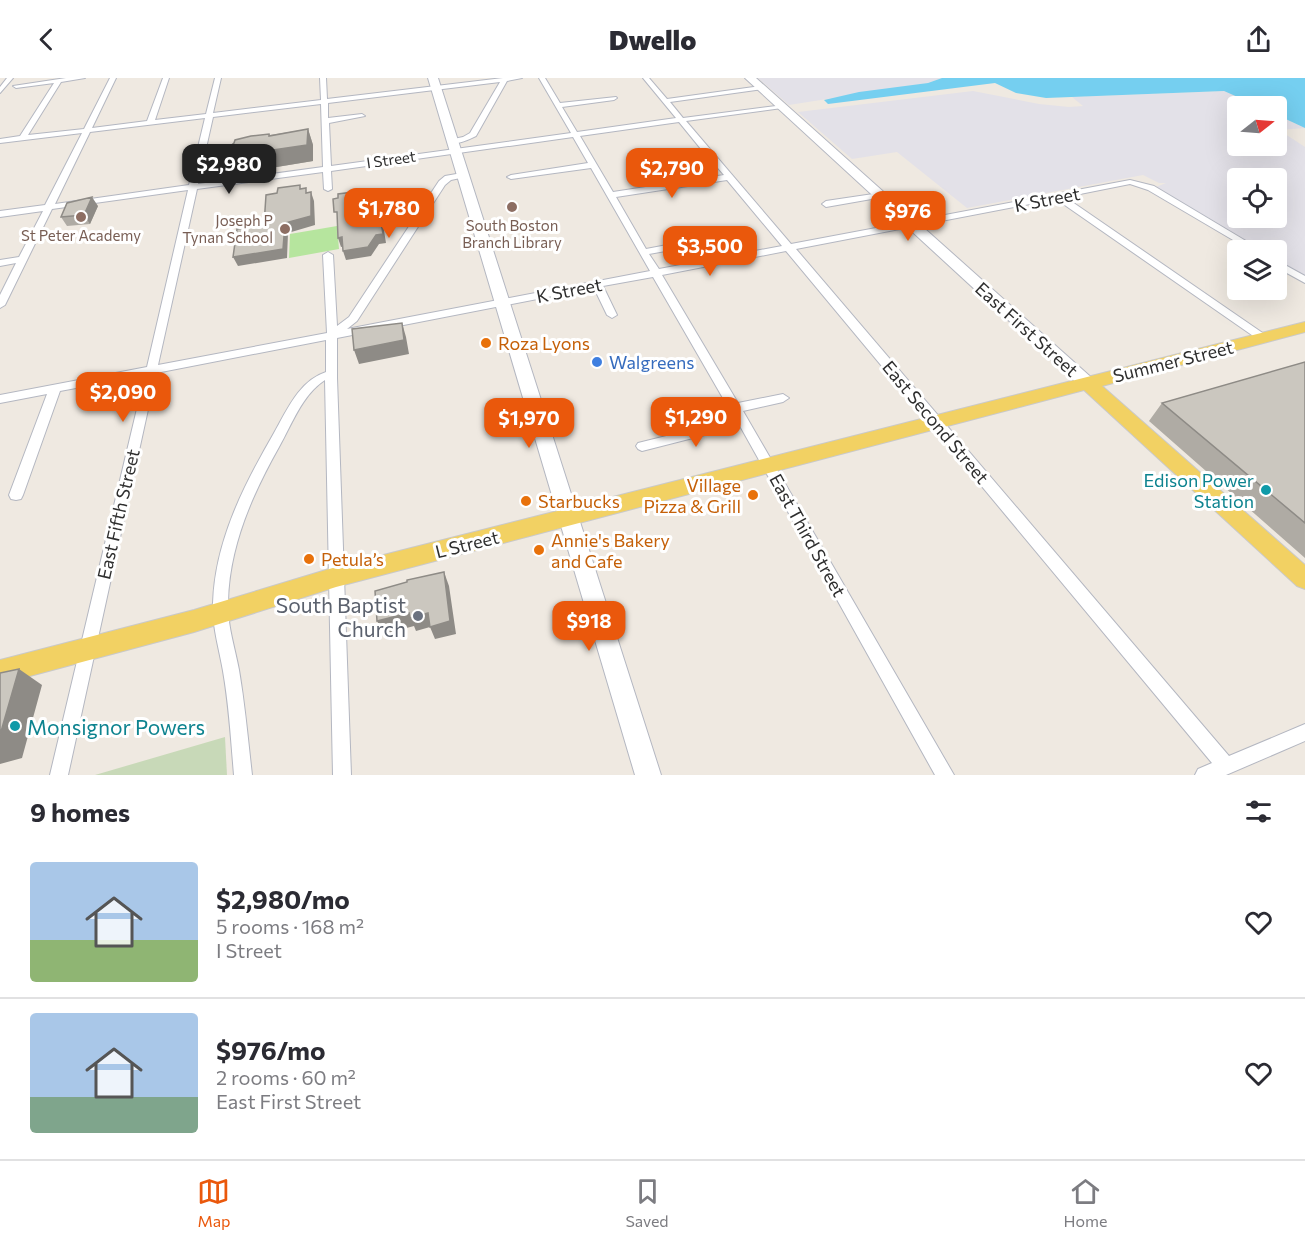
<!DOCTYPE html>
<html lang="en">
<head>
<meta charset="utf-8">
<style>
	body { margin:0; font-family:Commissioner,sans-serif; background:#f2f2f3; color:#2b2b33; height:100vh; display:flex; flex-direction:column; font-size:22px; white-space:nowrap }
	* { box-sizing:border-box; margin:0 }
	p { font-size:20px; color:#7c7c81 }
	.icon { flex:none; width:33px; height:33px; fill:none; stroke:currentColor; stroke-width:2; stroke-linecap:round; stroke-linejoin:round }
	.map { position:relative; height:697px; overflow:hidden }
	.side { display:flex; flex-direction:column; background:#fff; flex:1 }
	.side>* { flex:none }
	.needle { width:39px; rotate:73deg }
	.tools { position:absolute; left:1227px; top:18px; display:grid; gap:12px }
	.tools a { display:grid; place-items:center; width:60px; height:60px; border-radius:6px; background:#fff; box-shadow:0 6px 24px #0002; font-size:30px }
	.price { position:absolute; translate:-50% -51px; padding:0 14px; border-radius:12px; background:#ea580c; color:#fff; font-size:20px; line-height:39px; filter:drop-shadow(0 2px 3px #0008) }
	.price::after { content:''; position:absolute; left:50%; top:36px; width:18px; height:14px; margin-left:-9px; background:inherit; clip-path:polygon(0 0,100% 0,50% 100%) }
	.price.active { background:#222; color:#fff }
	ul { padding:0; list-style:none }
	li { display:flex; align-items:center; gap:18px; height:150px; padding:0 30px }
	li+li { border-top:2px solid #e1e1e2 }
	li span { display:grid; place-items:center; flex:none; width:168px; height:120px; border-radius:6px; color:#555 }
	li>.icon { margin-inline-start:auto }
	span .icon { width:72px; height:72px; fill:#fffc; stroke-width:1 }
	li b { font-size:26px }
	h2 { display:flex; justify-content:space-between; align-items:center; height:72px; padding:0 30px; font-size:26px }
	header { display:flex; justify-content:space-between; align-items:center; height:78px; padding:0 30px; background:#fff; font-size:27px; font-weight:800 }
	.dock { display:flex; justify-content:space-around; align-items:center; height:84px; border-top:2px solid #e1e1e2; background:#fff; font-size:16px; color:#7c7c81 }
	.dock a { display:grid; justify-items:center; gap:3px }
	.dock .active { color:#ea580c }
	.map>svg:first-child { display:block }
</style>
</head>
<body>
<header><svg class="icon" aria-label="back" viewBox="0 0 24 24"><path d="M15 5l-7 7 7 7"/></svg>Dwello<svg class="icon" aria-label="share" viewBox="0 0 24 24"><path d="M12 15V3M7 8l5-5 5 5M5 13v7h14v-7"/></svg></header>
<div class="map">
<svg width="1305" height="697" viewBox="0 0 1305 697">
	<rect width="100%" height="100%" fill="#efe9e1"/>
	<!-- industrial -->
	<path fill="#e3e1e8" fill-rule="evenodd" d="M 758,0 L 942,0 L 928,5 L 789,27 Z
		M 973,13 L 1039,26 L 1069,29 L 1083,28 L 1072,19 L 1224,13 L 1258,28 L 1238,28 L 1238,68 L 1276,68 L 1277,37 L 1305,50 L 1279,52 L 1305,69 L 1305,199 L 1277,181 L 1276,172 L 1262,172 L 1156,109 L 1166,105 L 1159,105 L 1143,97 L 967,130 L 897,74 L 852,81 L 798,34 ZM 1238,100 L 1276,100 L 1276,140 L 1238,140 Z"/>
	<!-- green -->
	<path fill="#b6e59e" d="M 337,148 L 339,171 L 289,180 L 290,156 Z"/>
	<!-- cemetery -->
	<path fill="#c8d9b8" d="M 225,659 L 227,697 L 95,697 Z"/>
	<!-- water -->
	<path fill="#75cff0" d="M 942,0 L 1305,0 L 1305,50 L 1277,37 L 1276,28 L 1258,28 L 1224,13 L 1046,20 L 1016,15 L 995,5 L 828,26 L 824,22 L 859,14 L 928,5 Z"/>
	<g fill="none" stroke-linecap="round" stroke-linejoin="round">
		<!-- street casing -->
		<g stroke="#b4b7c1" stroke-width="2">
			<path id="street" d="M 7,0 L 13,0 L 0,15 L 0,9 Z
				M 66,0 L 85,0 L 61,4 L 28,57 L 84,51 L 110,0 L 116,0 L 92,50 L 147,43 L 163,0 L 169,0 L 155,42 L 206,36 L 215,0 L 221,0 L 213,35 L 321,22 L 320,0 L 326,0 L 327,21 L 503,0 L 522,0 L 507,3 L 476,58 C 468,62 459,66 449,66 L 449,62 L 463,59 L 470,55 L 500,4 L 328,25 L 328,40 L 362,36 L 365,38 L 329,45 L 331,88 L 571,55 L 539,0 L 545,0 L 560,25 L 616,19 L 617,20 L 614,22 L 562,29 L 577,54 L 676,40 L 643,0 L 649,0 L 667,21 L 761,8 L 764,10 L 763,11 L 670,24 L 683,40 L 784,27 L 785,28 L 782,30 L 686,43 L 791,166 L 1130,102 L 1154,108 L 1261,172 L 1250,172 L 1148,112 L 1130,106 L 1065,119 L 1267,258 L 1268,260 L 1267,262 L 1259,262 L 1056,121 L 796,171 L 1229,678 L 1305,646 L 1305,663 L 1226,697 L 1195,697 L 1198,691 L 1212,685 L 786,173 L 662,197 L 738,325 L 783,316 L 789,320 L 783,324 L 743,333 L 954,697 L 935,697 L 740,348 L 642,373 L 638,371 L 636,368 L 638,365 L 735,341 L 653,199 L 603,208 L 617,237 L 612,240 L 607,237 L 594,210 L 337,260 L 337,300 L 351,697 L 333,697 L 325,302 C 302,317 292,346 279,369 C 252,417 229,469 228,524 C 227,547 235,570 239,592 C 245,627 248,662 252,697 L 234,697 C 231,662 229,627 223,593 C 219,570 212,548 213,525 C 215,463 244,407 274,355 C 287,332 299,303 326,294 L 326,262 L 156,295 L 68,697 L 50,697 L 145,297 L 60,313 L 23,417 L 21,421 L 16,422 L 11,421 L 9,417 L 47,316 L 0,325 L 0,317 L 147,289 L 188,112 L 52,131 L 5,227 L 0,230 L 0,217 L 16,185 L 0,188 L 0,182 L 19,179 L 43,133 L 0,139 L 0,133 L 45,127 L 82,55 L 0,65 L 0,61 L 20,58 L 54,5 L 16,10 L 13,8 ZM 321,26 L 323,89 L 198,106 L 213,39 ZM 205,40 L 189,107 L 55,126 L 90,54 ZM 679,44 L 701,71 L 650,78 L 647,78 L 647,82 L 705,75 L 724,97 L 613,114 L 580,58 ZM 573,59 L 588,85 L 511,97 L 507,99 L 511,101 L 591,90 L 650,193 L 347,251 L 357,243 L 445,107 L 451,102 L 465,99 L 466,97 L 462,95 L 445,98 L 439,103 L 349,239 L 337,248 L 333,177 L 328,174 L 323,177 L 327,255 L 158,287 L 197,111 L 323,94 L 324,111 L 328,113 L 332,111 L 331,93 ZM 727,102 L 782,168 L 659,191 L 649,176 L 704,166 L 709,163 L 704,160 L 646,171 L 616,119 Z
				M 880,115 L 883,115 L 883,119 L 826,129 L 822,126 L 826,123 Z
				M 1276,182 L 1305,198 L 1305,205 L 1276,189 Z"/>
		</g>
		<!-- secondary casing -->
		<g stroke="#b4b7c1" stroke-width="2">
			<path id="secondary" d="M 428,0 L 438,0 L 661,697 L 635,697 Z
				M 745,0 L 756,0 L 1093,301 L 1095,305 L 1093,309 L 1081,309 Z"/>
		</g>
		<!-- primary casing -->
		<g stroke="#c9c9c9" stroke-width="2">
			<path id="primary" d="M 1305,244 L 1305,254 L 1102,308 L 1305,487 L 1305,511 L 1297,508 L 1084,312 L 336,509 L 194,554 L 0,606 L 0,582 L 194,532 L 336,489 Z"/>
		</g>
		<!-- street -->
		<use href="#street" fill="#fff" fill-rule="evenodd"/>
		<!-- secondary -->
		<use href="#secondary" fill="#fff" fill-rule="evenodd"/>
		<!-- primary -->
		<use href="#primary" fill="#f2d163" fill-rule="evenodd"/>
	</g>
	<!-- wall -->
	<path fill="#afaba4" d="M 308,51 L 313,67 L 313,83 L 240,95 L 229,69 L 234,65 L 269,56 L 270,57 Z
		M 98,128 L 90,146 L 67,148 L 61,139 Z
		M 1305,284 L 1305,480 L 1149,343 L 1162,325 Z"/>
	<!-- shaded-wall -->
	<path fill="#8e8b86" d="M 308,51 L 313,67 L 313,83 L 240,95 L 233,78 L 269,58 L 269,56 L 275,71 Z
		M 311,114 L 314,123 L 315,147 L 288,155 L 287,180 L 238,188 L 233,179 L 285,145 Z
		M 380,115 L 384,134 L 381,134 L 386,165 L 379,166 L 371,178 L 346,182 L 343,173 L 378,126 Z
		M 92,119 L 98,128 L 90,146 L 84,137 Z
		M 342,159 L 345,168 L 341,169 L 338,160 Z
		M 402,245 L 406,259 L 409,276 L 359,286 L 354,272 Z
		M 444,494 L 449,508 L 456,556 L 435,561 L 430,549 L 416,553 L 414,548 L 384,556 L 377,543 L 409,535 L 428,535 Z
		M 19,591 L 42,607 L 22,680 L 0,686 L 0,657 Z"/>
	<!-- building -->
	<path fill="#cbc7bf" stroke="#8e8b86" stroke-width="1.5" d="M 308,51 L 307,67 L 233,78 L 234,71 L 229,69 L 234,65 L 235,62 L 251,58 L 269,56 L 269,58 Z
		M 300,107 L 300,111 L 306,110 L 306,115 L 311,114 L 311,138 L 285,145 L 283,171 L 233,179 L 237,151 L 264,147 L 266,117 L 277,115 L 278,110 Z
		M 361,113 L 372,116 L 380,115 L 382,125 L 378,126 L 383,156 L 376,157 L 368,169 L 343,173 L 342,159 L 338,160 L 337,134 L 334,134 L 333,121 L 338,120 L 338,116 Z
		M 92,119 L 84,137 L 61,139 L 67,125 Z
		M 402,245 L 404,262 L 354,272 L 352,251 Z
		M 1305,284 L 1305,445 L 1162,325 Z
		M 444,494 L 450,543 L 430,549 L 428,535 L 410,540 L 409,535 L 377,543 L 375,513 L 407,504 L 407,502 Z
		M 19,591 L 0,657 L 0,595 Z"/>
	<!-- markers -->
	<g fill="#8d6e63" stroke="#fff" stroke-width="2">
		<circle cx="512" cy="129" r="6"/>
		<circle cx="81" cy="139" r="6"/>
		<circle cx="285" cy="151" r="6"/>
	</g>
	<g fill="#e8710a" stroke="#fff" stroke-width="2">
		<circle cx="486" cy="265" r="6"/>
		<circle cx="753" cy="417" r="6"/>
		<circle cx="526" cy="423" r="6"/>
		<circle cx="539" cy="472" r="6"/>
		<circle cx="309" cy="481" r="6"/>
	</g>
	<circle fill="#3f7fe0" stroke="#fff" stroke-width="2" cx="597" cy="284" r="6"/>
	<g fill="#0f9aa8" stroke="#fff" stroke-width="2">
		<circle cx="1266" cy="412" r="6"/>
		<circle cx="15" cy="648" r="6"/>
	</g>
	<circle fill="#6b7280" stroke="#fff" stroke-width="2" cx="418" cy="538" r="6"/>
	<g text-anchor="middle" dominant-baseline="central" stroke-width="6" stroke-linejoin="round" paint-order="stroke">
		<!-- far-street labels -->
		<g font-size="15" fill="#2e2e2e" stroke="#fff">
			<text transform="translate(391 81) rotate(-8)">I Street</text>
		</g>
		<!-- far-education labels -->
		<g font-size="15" fill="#785e54" stroke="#fff">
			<text x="273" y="142" text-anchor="end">Joseph P<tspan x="273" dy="17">Tynan School</tspan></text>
			<text x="512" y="147">South Boston<tspan x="512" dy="17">Branch Library</tspan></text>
			<text x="81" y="157">St Peter Academy</text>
		</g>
		<!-- street labels -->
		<g font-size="18" fill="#2e2e2e" stroke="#fff">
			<text transform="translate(1047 121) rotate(-11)">K Street</text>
			<text transform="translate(569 212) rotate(-11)">K Street</text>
			<text transform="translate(1027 251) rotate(42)">East First Street</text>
			<text transform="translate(1173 283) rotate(-14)">Summer Street</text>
			<text transform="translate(936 344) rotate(50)">East Second Street</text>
			<text transform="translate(118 436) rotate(-77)">East Fifth Street</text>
			<text transform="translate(808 457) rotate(61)">East Third Street</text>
			<text transform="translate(467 466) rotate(-14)">L Street</text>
		</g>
		<!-- food labels -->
		<g font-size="18" fill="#c56008" stroke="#fff" text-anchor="start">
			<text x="498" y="265">Roza Lyons</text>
			<text x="741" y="407" text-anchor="end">Village<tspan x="741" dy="21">Pizza &amp; Grill</tspan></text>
			<text x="538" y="423">Starbucks</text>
			<text x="551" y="462">Annie's Bakery<tspan x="551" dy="21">and Cafe</tspan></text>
			<text x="321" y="481">Petula’s</text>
		</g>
		<!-- shop labels -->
		<g font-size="18" fill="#366cbe" stroke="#fff" text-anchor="start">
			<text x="609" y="284">Walgreens</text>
		</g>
		<!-- culture labels -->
		<g font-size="18" fill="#0d838f" stroke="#fff" text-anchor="end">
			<text x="1254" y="402">Edison Power<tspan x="1254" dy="21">Station</tspan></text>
		</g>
		<!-- near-worship labels -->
		<g font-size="21" fill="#5b616d" stroke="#fff" text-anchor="end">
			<text x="406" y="526">South Baptist<tspan x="406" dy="24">Church</tspan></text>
		</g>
		<!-- near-culture labels -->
		<g font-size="21" fill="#0d838f" stroke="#fff" text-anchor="start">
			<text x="27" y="648">Monsignor Powers</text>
		</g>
	</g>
</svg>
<div class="tools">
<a><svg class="needle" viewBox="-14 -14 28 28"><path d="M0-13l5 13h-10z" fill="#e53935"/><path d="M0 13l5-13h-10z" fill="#7c7c81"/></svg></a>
<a><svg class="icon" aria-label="locate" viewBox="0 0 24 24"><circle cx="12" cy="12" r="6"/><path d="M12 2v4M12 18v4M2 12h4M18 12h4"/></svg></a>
<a><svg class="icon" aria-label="layers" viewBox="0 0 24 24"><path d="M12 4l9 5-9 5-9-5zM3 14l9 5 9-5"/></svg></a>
</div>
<b class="price active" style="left:229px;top:117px">$2,980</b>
<b class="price" style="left:672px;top:121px">$2,790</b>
<b class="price" style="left:389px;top:161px">$1,780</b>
<b class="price" style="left:908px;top:164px">$976</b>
<b class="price" style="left:710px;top:199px">$3,500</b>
<b class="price" style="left:123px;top:345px">$2,090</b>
<b class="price" style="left:696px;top:370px">$1,290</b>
<b class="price" style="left:529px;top:371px">$1,970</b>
<b class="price" style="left:589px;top:574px">$918</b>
</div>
<section class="side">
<h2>9 homes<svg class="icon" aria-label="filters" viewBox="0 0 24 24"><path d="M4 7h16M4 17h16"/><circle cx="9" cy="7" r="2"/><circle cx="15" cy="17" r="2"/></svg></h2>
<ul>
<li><span style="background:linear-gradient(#a9c7e8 65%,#8fb573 0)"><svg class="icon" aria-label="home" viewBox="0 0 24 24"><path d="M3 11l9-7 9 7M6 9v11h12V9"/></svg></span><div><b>$2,980/mo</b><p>5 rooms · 168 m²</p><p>I Street</p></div><svg class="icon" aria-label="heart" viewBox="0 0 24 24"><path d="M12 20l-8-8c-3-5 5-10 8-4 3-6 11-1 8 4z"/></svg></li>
<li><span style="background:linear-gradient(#a9c7e8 70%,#7fa58c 0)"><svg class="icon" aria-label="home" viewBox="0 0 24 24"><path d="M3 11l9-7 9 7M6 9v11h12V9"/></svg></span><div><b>$976/mo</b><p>2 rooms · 60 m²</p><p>East First Street</p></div><svg class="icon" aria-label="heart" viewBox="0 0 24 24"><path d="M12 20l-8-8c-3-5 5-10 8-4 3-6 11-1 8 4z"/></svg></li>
</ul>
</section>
<nav class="dock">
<a class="active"><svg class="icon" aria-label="map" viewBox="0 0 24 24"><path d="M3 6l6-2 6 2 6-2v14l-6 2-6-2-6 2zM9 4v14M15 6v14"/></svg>Map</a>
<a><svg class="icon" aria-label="saved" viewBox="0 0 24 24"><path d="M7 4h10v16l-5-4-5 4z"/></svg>Saved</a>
<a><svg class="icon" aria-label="home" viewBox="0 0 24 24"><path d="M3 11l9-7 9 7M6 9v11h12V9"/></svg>Home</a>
</nav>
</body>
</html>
